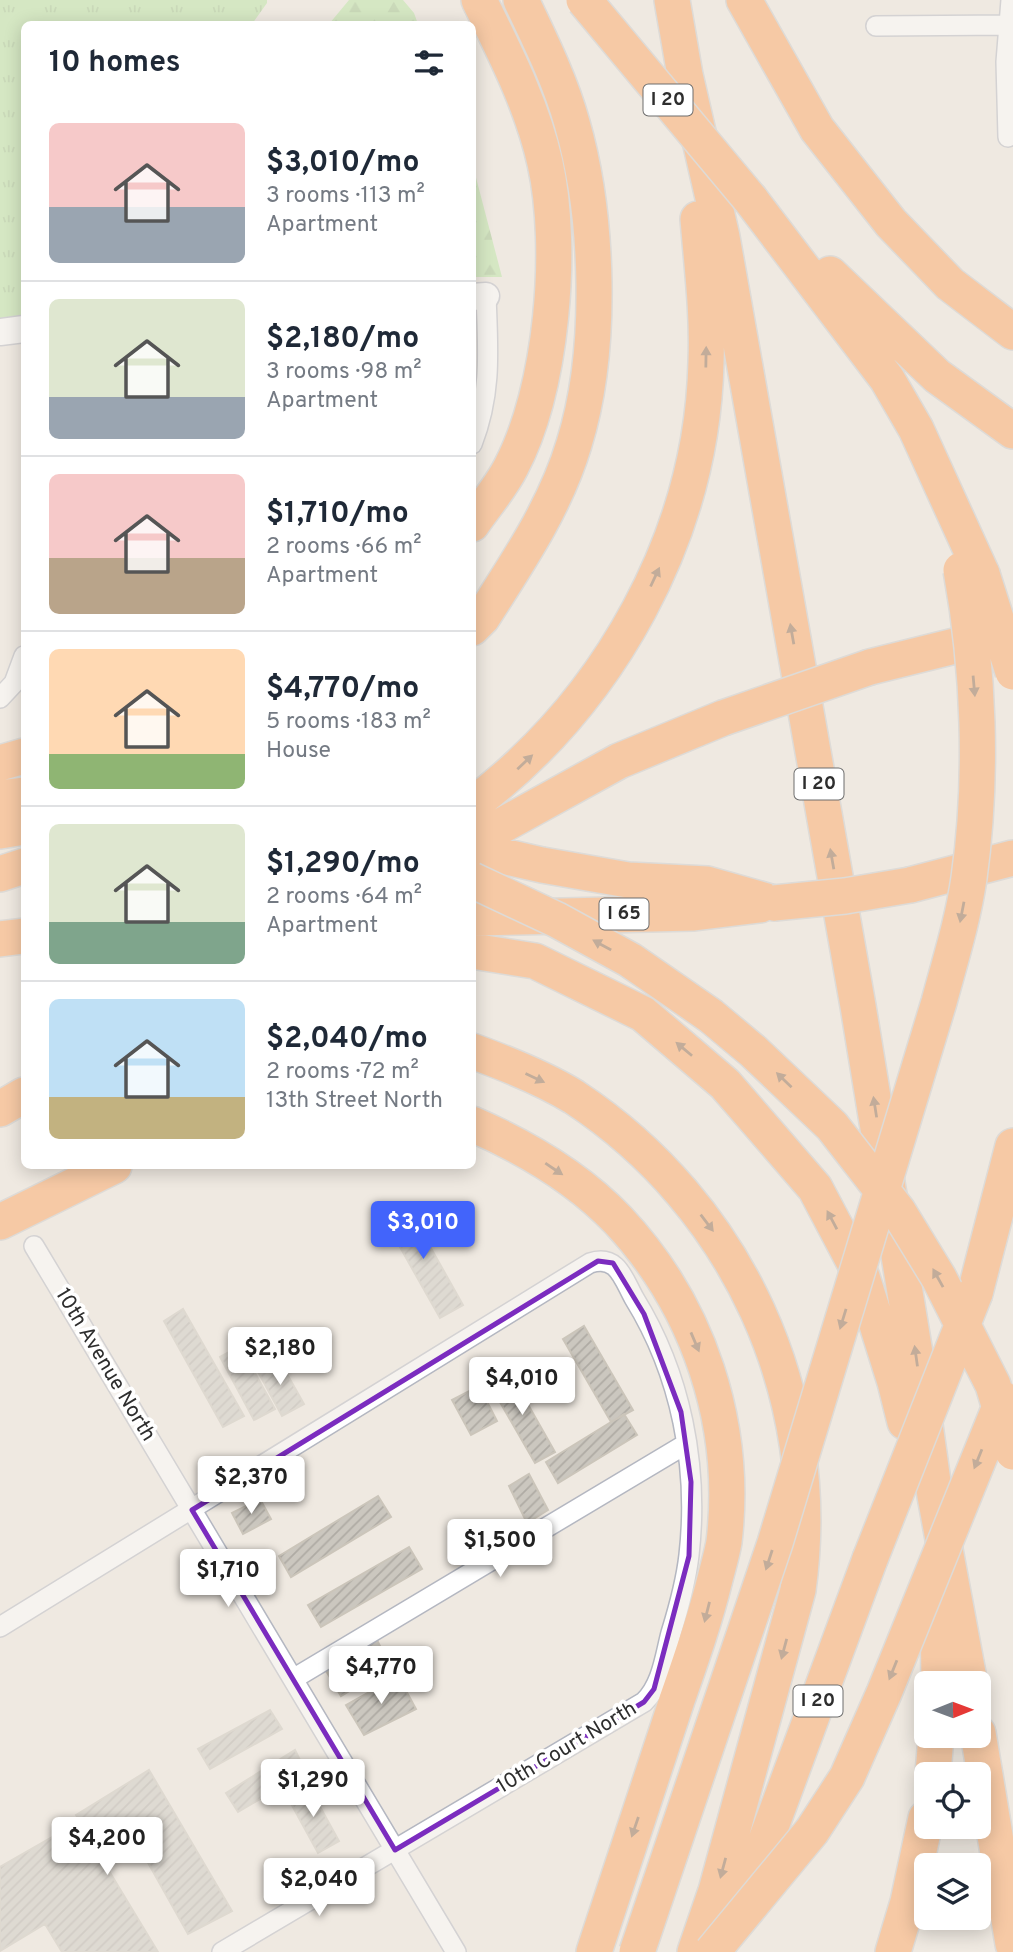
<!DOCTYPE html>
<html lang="en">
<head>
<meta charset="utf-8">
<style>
	body { margin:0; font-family:Overpass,sans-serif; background:#f6f6f7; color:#1f2937; height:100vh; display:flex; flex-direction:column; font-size:26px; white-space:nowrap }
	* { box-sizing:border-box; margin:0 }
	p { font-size:23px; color:#747a83 }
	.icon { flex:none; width:38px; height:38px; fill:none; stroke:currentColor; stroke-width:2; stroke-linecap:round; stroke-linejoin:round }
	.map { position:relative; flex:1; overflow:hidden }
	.side { position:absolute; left:21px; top:21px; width:455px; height:1148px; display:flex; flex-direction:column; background:#fff; border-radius:10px; box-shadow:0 4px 18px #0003 }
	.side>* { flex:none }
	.needle { width:46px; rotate:89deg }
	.buttons { position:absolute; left:914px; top:1671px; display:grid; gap:14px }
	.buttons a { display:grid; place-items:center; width:77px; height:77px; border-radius:10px; background:#fff; box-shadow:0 4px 18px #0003; font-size:35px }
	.price { position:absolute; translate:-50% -60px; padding:0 16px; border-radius:7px; background:#fff; color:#222; font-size:23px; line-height:46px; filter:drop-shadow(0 2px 4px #0008) }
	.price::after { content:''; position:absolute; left:50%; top:42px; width:21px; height:16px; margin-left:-10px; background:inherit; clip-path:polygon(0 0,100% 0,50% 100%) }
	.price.active { background:#4264fb; color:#fff }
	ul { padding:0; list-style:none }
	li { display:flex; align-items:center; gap:21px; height:175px; padding:0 28px }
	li+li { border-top:2px solid #e0e1e3 }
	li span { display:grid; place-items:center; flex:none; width:196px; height:140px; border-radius:10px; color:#555 }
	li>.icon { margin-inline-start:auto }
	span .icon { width:84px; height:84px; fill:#fffc; stroke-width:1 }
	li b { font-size:30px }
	h2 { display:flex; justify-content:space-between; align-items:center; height:84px; padding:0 28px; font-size:30px }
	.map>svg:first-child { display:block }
</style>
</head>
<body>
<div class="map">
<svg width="1013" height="1952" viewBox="0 0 1013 1952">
	<defs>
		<pattern id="grass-tufts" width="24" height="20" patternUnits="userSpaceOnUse" patternTransform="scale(1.75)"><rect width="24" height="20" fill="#b6e59e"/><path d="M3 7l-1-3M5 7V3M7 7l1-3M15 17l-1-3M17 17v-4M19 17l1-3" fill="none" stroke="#9dc588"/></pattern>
		<pattern id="forest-firs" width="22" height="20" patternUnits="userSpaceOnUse" patternTransform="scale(1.75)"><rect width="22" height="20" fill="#b6e59e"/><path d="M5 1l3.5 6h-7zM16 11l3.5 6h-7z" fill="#9dc588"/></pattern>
		<pattern id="building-hatch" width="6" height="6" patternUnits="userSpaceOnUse" patternTransform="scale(1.75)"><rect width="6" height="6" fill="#cbc7bf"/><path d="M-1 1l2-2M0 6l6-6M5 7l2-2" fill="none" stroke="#afaba4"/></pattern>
	</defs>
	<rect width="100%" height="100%" fill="#efe9e1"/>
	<!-- grass -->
	<path fill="url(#grass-tufts)" d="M 0,0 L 267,0 L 267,3 L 252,24 L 24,24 L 24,318 L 0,319 Z"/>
	<!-- forest -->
	<path fill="url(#forest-firs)" d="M 349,0 L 403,0 L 414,13 L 418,24 L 329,24 Z
		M 472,166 L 473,166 L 502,277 L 473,277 Z"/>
	<!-- building -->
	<path fill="url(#building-hatch)" stroke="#cbc5ba" stroke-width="2" d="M 406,1204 L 463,1305 L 440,1318 L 383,1217 Z
		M 183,1309 L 244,1416 L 223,1427 L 164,1321 Z
		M 584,1326 L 633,1410 L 611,1422 L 563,1339 Z
		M 240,1346 L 275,1409 L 254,1420 L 220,1357 Z
		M 278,1358 L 304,1404 L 282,1416 L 257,1370 Z
		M 509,1371 L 555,1452 L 535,1463 L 489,1383 Z
		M 479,1386 L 497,1421 L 471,1435 L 452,1400 Z
		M 624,1414 L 637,1435 L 558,1483 L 546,1462 Z
		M 529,1474 L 548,1510 L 527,1523 L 509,1486 Z
		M 378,1496 L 391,1517 L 291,1577 L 279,1556 Z
		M 260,1499 L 271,1519 L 243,1534 L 232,1513 Z
		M 409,1547 L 422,1569 L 321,1627 L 308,1605 Z
		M 376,1638 L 381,1648 L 376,1651 L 379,1656 L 387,1652 L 394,1664 L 378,1674 L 380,1678 L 371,1683 L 369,1679 L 341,1696 L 325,1669 Z
		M 398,1676 L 416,1709 L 364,1735 L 346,1705 L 375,1689 L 374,1687 L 383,1682 L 384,1684 Z
		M 270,1710 L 282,1729 L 210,1769 L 198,1749 Z
		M 295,1750 L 306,1772 L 238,1812 L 226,1793 Z
		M 149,1770 L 232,1911 L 188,1934 L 133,1836 L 100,1856 L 158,1952 L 62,1952 L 45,1924 L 0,1951 L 0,1867 L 80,1821 L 76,1815 Z
		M 308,1785 L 339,1841 L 318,1853 L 288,1798 Z"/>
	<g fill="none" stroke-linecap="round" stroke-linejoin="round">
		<!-- street casing -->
		<g stroke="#b4b7c1" stroke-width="22">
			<path id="street" d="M 876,26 L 1011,25
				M 1008,137 L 1006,62 L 1011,0
				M 472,444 C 492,393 488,349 486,296
				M 0,698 L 14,683 L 24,656
				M 34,1246 L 456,1952
				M 0,1627 L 590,1263 C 617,1254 623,1278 634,1298 C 681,1374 699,1466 689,1555 C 686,1582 679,1607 671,1633 C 665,1656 662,1685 644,1702 L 222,1952
				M 293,1679 L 686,1444"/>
		</g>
		<!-- secondary casing -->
		<g stroke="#b4b7c1" stroke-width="29">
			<path id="secondary" d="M 1011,25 L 1013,25
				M 472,297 L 486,296
				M 0,332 L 24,329"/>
		</g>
		<!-- highway casing -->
		<g stroke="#c9c9c9" stroke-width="38">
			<path id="highway" d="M 672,0 L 685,75 L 722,237 L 858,1006 L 914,1347 L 935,1496 L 970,1684
				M 744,0 L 817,129 L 891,223 L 950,284 L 1013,332
				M 751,200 L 887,379 L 916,429 L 982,574
				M 830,274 L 937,376 L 1013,431
				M 472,524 C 485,505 501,487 511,467 C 552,389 564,248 545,163 C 532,105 505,53 479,0
				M 472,628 L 482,618 C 517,563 555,508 574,444 C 603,351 599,217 572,123 C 560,80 540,40 521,0
				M 870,667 L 999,635
				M 0,763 L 24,756
				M 0,798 L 24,795
				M 472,805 C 610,701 702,535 706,362 C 708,314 702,267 698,219
				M 0,831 L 24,827
				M 472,842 L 619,761 L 723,718
				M 472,849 L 542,865 L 628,880 L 707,884 L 774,903
				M 0,874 L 24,866
				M 910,885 L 1013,858
				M 472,918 L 694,913 L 760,905
				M 0,939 L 24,936
				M 472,951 L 535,961 L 643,1014 L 725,1084 L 815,1188 L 862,1277 L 895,1382 L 905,1422
				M 472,1051 C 505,1063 545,1079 574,1097 C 738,1205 825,1396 798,1590 L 716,1891 L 695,1952
				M 0,1109 L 24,1095
				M 472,1124 C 525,1147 578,1178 618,1220 C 699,1306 738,1425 724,1542 C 722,1554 718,1567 715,1579 C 705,1620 691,1660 677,1700 C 649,1784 621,1868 594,1952
				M 0,1222 L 114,1166
				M 975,1293 L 1013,1146
				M 938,1604 L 939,1684
				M 978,1733 L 1013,1944
				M 933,1774 L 936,1736
				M 738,1916 L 870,1559
				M 893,1952 L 908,1902 L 926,1818"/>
		</g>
		<!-- street -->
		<use href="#street" stroke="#fff" stroke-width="19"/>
		<!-- secondary -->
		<use href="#secondary" stroke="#fff" stroke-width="26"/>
		<!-- highway -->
		<use href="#highway" stroke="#ffa35c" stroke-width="35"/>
		<!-- highway-bridge casing -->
		<g stroke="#c9c9c9" stroke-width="38" stroke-linecap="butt">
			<path id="highway-bridge" d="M 584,0 L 751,200
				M 982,574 L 1013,672
				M 723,718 L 870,667
				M 472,880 L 557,920 L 630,960 L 711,1016 L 753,1051 L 832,1126 L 898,1211 L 939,1278 L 993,1385 L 1013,1452
				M 774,903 L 845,896 L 910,885
				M 870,1559 L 975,1293
				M 637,1952 L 775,1543 L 939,1002 C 950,961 963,920 969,878 C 983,778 979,669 961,570
				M 712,1952 L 812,1831 L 847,1777 L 884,1693 L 1003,1399"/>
		</g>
		<!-- highway-bridge -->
		<use href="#highway-bridge" stroke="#ffa35c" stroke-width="35"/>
	</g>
	<!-- one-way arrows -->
	<defs><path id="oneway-solid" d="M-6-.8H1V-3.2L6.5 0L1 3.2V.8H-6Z" transform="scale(1.75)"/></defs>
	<g fill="#8c6343">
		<use href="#oneway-solid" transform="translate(706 357) rotate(-89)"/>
		<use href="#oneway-solid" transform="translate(655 577) rotate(-65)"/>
		<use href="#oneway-solid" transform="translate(792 634) rotate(-100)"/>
		<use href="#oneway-solid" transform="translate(974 686) rotate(85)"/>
		<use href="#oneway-solid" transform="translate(525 762) rotate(-43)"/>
		<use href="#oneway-solid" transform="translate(832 859) rotate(-100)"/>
		<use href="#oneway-solid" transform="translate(962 912) rotate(101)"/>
		<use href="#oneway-solid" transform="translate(602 945) rotate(-151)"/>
		<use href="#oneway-solid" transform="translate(684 1049) rotate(-140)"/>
		<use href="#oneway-solid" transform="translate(535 1078) rotate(25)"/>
		<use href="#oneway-solid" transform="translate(784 1080) rotate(-136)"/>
		<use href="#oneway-solid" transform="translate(875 1107) rotate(-99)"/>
		<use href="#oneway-solid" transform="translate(554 1169) rotate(34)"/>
		<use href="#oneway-solid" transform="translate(832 1220) rotate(-118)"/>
		<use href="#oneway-solid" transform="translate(707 1223) rotate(53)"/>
		<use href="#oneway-solid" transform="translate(938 1278) rotate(-119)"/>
		<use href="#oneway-solid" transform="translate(843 1319) rotate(107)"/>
		<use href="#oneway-solid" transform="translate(695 1342) rotate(67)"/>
		<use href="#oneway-solid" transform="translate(916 1356) rotate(-98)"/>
		<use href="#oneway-solid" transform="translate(978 1459) rotate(112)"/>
		<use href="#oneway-solid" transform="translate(769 1560) rotate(108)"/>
		<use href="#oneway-solid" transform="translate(707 1612) rotate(104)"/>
		<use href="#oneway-solid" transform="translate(784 1649) rotate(105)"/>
		<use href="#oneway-solid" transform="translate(893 1670) rotate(112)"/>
		<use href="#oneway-solid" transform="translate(635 1827) rotate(109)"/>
		<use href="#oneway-solid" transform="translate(723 1868) rotate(105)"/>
	</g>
	<!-- marked area -->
	<path d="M0 0H1013V1952H0ZM 598,1261 L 613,1263 L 644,1314 L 681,1412 L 691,1482 L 689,1556 L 654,1689 L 644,1702 L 395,1850 L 192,1510 Z" fill="#efe9e1" fill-opacity=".55" fill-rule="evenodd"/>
	<path fill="none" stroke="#7b2cbf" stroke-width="5" stroke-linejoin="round" d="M 598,1261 L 613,1263 L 644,1314 L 681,1412 L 691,1482 L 689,1556 L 654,1689 L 644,1702 L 395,1850 L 192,1510 Z"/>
	<g text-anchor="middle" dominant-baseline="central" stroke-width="7" stroke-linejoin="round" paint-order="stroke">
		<!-- shield labels -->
		<g fill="#fff" stroke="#6d6d6d" stroke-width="2">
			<rect x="643.5" y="84.5" width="49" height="31" rx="5"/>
			<rect x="794.5" y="768.5" width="49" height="31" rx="5"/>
			<rect x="599.5" y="898.5" width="49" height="31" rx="5"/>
			<rect x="793.5" y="1685.5" width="49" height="31" rx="5"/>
		</g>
		<g font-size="19" font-weight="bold" fill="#2e2e2e">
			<text x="668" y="100">I 20</text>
			<text x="819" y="784">I 20</text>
			<text x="624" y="914">I 65</text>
			<text x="818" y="1701">I 20</text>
		</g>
		<!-- street labels -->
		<g font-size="21" fill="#2e2e2e" stroke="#fff">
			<text transform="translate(105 1365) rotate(59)">10th Avenue North</text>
			<text transform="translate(567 1748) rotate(-31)">10th Court North</text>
		</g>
	</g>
</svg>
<div class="buttons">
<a><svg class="needle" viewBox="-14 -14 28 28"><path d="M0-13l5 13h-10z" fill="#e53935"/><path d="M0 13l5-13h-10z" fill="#747a83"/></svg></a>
<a><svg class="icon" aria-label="locate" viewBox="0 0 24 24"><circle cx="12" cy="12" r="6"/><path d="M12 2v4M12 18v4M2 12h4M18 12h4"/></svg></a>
<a><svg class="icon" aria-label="layers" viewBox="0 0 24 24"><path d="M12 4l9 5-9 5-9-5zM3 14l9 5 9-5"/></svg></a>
</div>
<b class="price active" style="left:423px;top:1261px">$3,010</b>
<b class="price" style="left:280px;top:1387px">$2,180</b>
<b class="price" style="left:522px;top:1417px">$4,010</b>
<b class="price" style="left:251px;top:1516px">$2,370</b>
<b class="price" style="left:500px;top:1579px">$1,500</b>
<b class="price" style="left:228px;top:1609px">$1,710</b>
<b class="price" style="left:381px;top:1706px">$4,770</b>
<b class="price" style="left:313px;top:1819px">$1,290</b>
<b class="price" style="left:107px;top:1877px">$4,200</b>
<b class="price" style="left:319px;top:1918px">$2,040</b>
<section class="side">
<h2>10 homes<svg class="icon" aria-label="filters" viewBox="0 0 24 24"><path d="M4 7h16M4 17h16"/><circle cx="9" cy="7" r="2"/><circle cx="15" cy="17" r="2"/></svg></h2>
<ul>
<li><span style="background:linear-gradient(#f6c9c9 60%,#9aa5b1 0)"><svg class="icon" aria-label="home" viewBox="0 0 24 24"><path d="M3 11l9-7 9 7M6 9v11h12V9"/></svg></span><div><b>$3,010/mo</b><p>3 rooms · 113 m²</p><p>Apartment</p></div></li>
<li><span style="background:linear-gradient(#dfe7d0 70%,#9aa5b1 0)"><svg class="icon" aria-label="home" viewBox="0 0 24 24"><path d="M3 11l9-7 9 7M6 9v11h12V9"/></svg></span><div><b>$2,180/mo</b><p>3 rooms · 98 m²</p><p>Apartment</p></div></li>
<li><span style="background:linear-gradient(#f6c9c9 60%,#b9a48a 0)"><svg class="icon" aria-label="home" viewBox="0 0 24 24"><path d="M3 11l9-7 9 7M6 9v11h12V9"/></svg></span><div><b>$1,710/mo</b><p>2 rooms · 66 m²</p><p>Apartment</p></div></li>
<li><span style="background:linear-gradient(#ffd9b3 75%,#8fb573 0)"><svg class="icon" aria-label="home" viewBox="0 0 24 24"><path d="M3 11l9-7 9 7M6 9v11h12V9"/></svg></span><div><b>$4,770/mo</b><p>5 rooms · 183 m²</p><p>House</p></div></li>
<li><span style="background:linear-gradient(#dfe7d0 70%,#7fa58c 0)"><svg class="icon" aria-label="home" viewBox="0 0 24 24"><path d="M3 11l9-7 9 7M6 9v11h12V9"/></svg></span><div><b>$1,290/mo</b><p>2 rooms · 64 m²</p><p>Apartment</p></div></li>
<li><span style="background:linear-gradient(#bfe0f5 70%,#c2b280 0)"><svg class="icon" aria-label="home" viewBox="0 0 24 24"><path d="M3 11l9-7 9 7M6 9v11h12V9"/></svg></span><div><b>$2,040/mo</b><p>2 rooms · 72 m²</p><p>13th Street North</p></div></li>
</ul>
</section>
</div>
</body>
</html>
